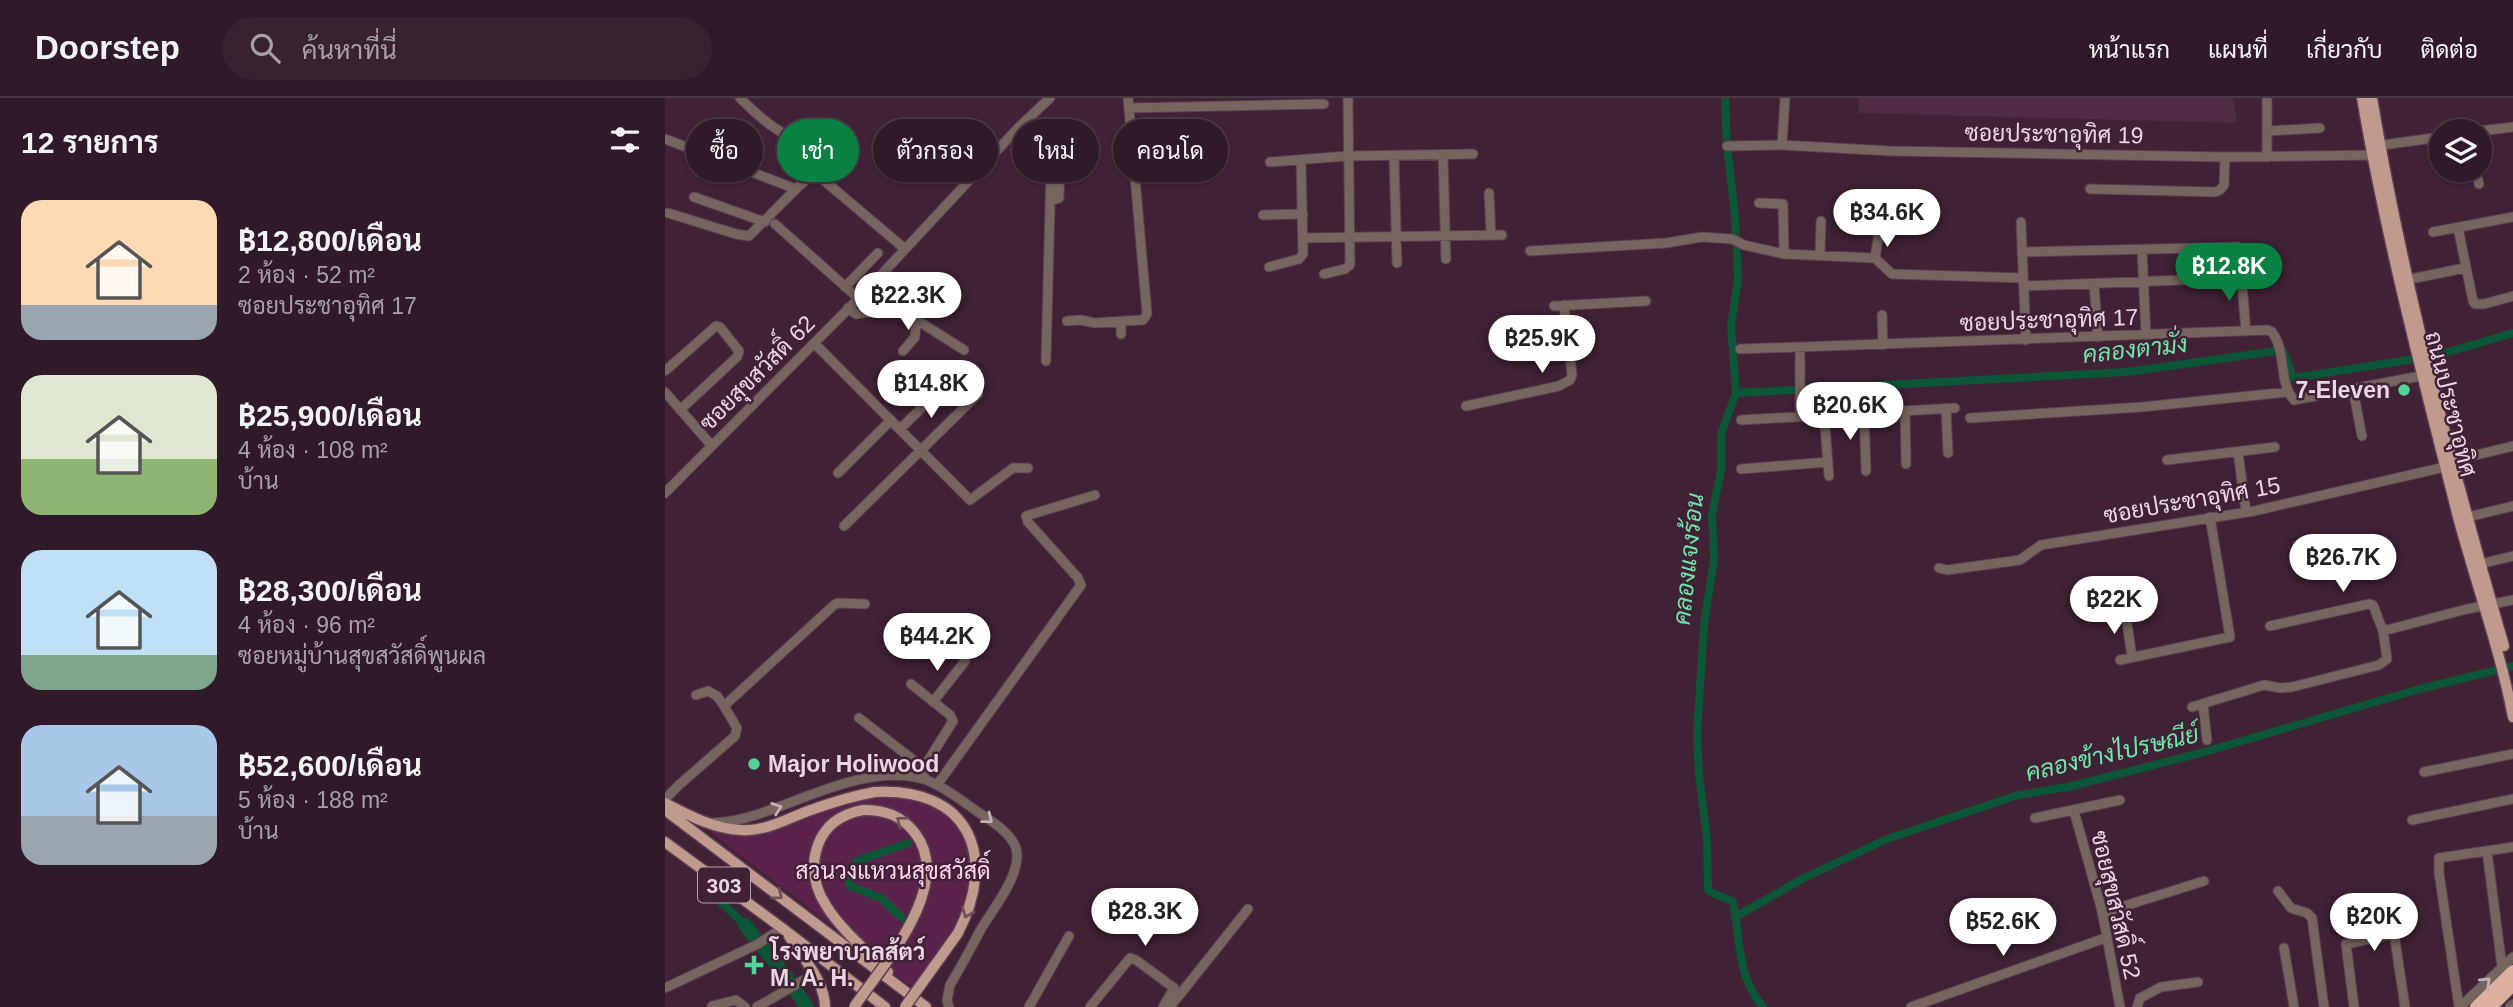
<!DOCTYPE html>
<html lang="th">
<head>
<meta charset="utf-8">
<style>
	body { margin:0; font-family:Arial,Sarabun,sans-serif; background:#382230; color:#f1f3f6; height:100vh; display:flex; flex-direction:column; font-size:26px; white-space:nowrap }
	* { box-sizing:border-box; margin:0 }
	p { font-size:23px; color:#a8a0a8 }
	.icon { flex:none; width:38px; height:38px; fill:none; stroke:currentColor; stroke-width:2; stroke-linecap:round; stroke-linejoin:round }
	.map { position:relative; flex:1; overflow:hidden }
	.details { display:flex; flex-direction:column; background:#301928; width:665px }
	.details>* { flex:none }
	.hud { position:absolute; left:21px; top:21px; width:665px; height:63px; display:flex; gap:14px }
	.buttons { position:absolute; left:1764px; top:21px; display:grid; gap:14px }
	.buttons a { display:grid; place-items:center; width:63px; height:63px; border-radius:50%; background:#301928; box-shadow:0 2px 5px #0004,0 0 0 2px #4b3845; font-size:35px }
	.price { position:absolute; translate:-50% -60px; padding:0 16px; border-radius:24px; background:#fff; color:#222; font-size:23px; line-height:46px; filter:drop-shadow(0 2px 4px #0008) }
	.price::after { content:''; position:absolute; left:50%; top:42px; width:21px; height:16px; margin-left:-10px; background:inherit; clip-path:polygon(0 0,100% 0,50% 100%) }
	.price.active { background:#0b8043; color:#fff }
	ul { padding:0; list-style:none }
	li { display:flex; align-items:center; gap:21px; height:175px; padding:0 21px }
	li span { display:grid; place-items:center; flex:none; width:196px; height:140px; border-radius:21px; color:#555 }
	li>.icon { margin-inline-start:auto }
	span .icon { width:84px; height:84px; fill:#fffc; stroke-width:1 }
	li b { font-size:30px }
	h2 { display:flex; justify-content:space-between; align-items:center; height:84px; padding:0 21px; font-size:30px }
	.tag { padding:0 24px; border-radius:32px; background:#301928; box-shadow:0 2px 5px #0004,0 0 0 2px #4b3845; font-size:24px; line-height:63px }
	.tag.active { background:#0b8043; color:#fff }
	header { display:flex; align-items:center; gap:42px; box-sizing:border-box; height:98px; padding:0 35px; background:#301928; border-bottom:2px solid #4b3845 }
	header strong { font-size:33px }
	nav { display:flex; gap:38px; margin-inline-start:auto; font-size:24px }
	.search { width:490px; height:63px; background:#382230; display:flex; align-items:center; gap:18px; box-sizing:border-box; padding:0 24px; border-radius:38px; color:#a8a0a8; font-size:26px }
	main { display:flex; flex:1; min-height:0 }
	.map>svg:first-child { display:block }
</style>
</head>
<body>
<header>
<strong>Doorstep</strong>
<div class="search"><svg class="icon" aria-label="search" viewBox="0 0 24 24"><circle cx="10" cy="10" r="6"/><path d="M15 15l6 6"/></svg>ค้นหาที่นี่</div>
<nav><a>หน้าแรก</a><a>แผนที่</a><a>เกี่ยวกับ</a><a>ติดต่อ</a></nav>
</header>
<main>
<section class="details">
<h2>12 รายการ<svg class="icon" aria-label="filters" viewBox="0 0 24 24"><path d="M4 7h16M4 17h16"/><circle cx="9" cy="7" r="2"/><circle cx="15" cy="17" r="2"/></svg></h2>
<ul>
<li><span style="background:linear-gradient(#ffd9b3 75%,#9aa5b1 0)"><svg class="icon" aria-label="home" viewBox="0 0 24 24"><path d="M3 11l9-7 9 7M6 9v11h12V9"/></svg></span><div><b>฿12,800/เดือน</b><p>2 ห้อง · 52 m²</p><p>ซอยประชาอุทิศ 17</p></div></li>
<li><span style="background:linear-gradient(#dfe7d0 60%,#8fb573 0)"><svg class="icon" aria-label="home" viewBox="0 0 24 24"><path d="M3 11l9-7 9 7M6 9v11h12V9"/></svg></span><div><b>฿25,900/เดือน</b><p>4 ห้อง · 108 m²</p><p>บ้าน</p></div></li>
<li><span style="background:linear-gradient(#bfe0f5 75%,#7fa58c 0)"><svg class="icon" aria-label="home" viewBox="0 0 24 24"><path d="M3 11l9-7 9 7M6 9v11h12V9"/></svg></span><div><b>฿28,300/เดือน</b><p>4 ห้อง · 96 m²</p><p>ซอยหมู่บ้านสุขสวัสดิ์พูนผล</p></div></li>
<li><span style="background:linear-gradient(#a9c7e8 65%,#9aa5b1 0)"><svg class="icon" aria-label="home" viewBox="0 0 24 24"><path d="M3 11l9-7 9 7M6 9v11h12V9"/></svg></span><div><b>฿52,600/เดือน</b><p>5 ห้อง · 188 m²</p><p>บ้าน</p></div></li>
</ul>
</section>
<div class="map">
<svg width="1848" height="909" viewBox="0 0 1848 909">
	<rect width="100%" height="100%" fill="#402136"/>
	<!-- built -->
	<path fill="#4f2b45" d="M 1194,0 L 1568,0 L 1572,25 L 1194,15 Z"/>
	<!-- green -->
	<path fill="#5a224b" d="M 224,692 L 271,700 L 296,720 L 314,767 L 299,824 L 252,893 L 45,734 L 109,726 Z"/>
	<g fill="none" stroke-linecap="round" stroke-linejoin="round">
		<!-- canal -->
		<path stroke="#0a5636" stroke-width="8" d="M 1060,0 L 1062,48 L 1070,118 L 1073,182 L 1066,228 L 1071,295 L 1056,336 L 1056,372 L 1047,417 L 1049,462 L 1039,526 L 1032,637 L 1034,677 L 1042,741 L 1043,792 C 1051,799 1060,798 1068,804 C 1076,842 1071,877 1098,909
			M 1071,295 L 1462,274 L 1618,252 L 1628,280 L 1769,258 L 1848,235
			M 43,792 L 80,827
			M 1070,819 L 1139,780 L 1222,741 L 1353,697 L 1403,689 L 1536,655 L 1751,592 L 1848,568
			M 237,820 L 216,800 L 185,788 L 183,779 L 192,763 L 243,745"/>
		<!-- river -->
		<path stroke="#0a5636" stroke-width="14" d="M 80,827 L 120,877 L 142,909"/>
		<!-- minor casing -->
		<g stroke="#5b3e52" stroke-width="11">
			<path id="minor" d="M 75,0 C 84,9 94,18 104,26 C 124,40 148,50 150,77
				M 1602,2 L 1602,59
				M 464,10 L 659,6
				M 353,30 L 380,53 L 386,68 L 381,263
				M 1603,33 L 1655,30
				M 1815,33 L 1848,29
				M 0,41 L 131,91 L 145,78 L 155,79 L 240,151
				M 1117,47 L 1120,0
				M 1062,48 L 1117,47 L 1225,53 L 1560,59 L 1711,57
				M 1710,48 L 1776,39
				M 778,58 L 781,161
				M 729,59 L 732,165
				M 605,64 L 682,58 L 808,56
				M 1811,72 L 1814,86
				M 1425,91 L 1550,94 L 1555,92 L 1559,87 L 1560,59
				M 824,95 L 826,137
				M 29,99 L 100,124
				M 385,103 L 394,100 L 395,62
				M 1094,105 L 1118,106 L 1119,156
				M 1202,108 L 1209,109 L 1217,115 L 1210,160
				M 3,115 L 71,136 L 84,138 L 131,91
				M 598,117 L 638,116
				M 1356,124 L 1361,242
				M 110,126 L 193,200
				M 1793,130 L 1808,203 L 1810,206 L 1819,206 L 1848,198
				M 1768,134 L 1848,119
				M 638,140 L 837,137
				M 1477,152 L 1481,237
				M 865,153 L 1001,145 L 1037,139 L 1067,141 L 1079,147 L 1119,156 L 1210,160 L 1227,176 L 1358,180
				M 1357,154 L 1573,149 L 1579,154 L 1576,175 L 1570,180 L 1359,188
				M 1155,157 L 1156,123
				M 604,169 L 634,161 L 638,156 L 636,63
				M 1576,175 L 1581,233
				M 659,176 L 680,171 L 685,167 L 683,0
				M 1736,183 L 1800,170
				M 1429,186 L 1433,239
				M 180,189 L 213,155
				M 203,191 L 299,252
				M 889,208 L 981,203
				M 183,210 L 191,216 L 205,214
				M 1217,217 L 1218,247
				M 402,223 L 416,222 L 430,225 L 459,223
				M 456,236 L 456,227 L 459,223 L 478,222 L 482,216 L 463,0
				M 149,245 L 305,402 L 348,370 L 363,370
				M 1075,251 L 1603,232 L 1607,234 C 1622,254 1613,284 1629,302 L 1761,277
				M 238,253 L 250,239 L 251,222
				M 0,273 L 51,228 L 55,229 L 74,253 L 72,259 L 15,312
				M 1688,292 L 1697,338
				M 0,294 L 47,348
				M 801,308 L 894,288 L 905,282 L 907,277 L 899,207
				M 1281,311 L 1283,355
				M 1240,313 L 1241,366
				M 1199,315 L 1201,373
				M 1159,317 L 1164,378
				M 1135,319 L 1135,249
				M 1305,320 L 1477,309 L 1623,294
				M 1076,322 L 1290,310
				M 235,331 L 276,291
				M 1573,354 L 1581,414
				M 1502,362 L 1610,349
				M 1782,364 L 1848,348
				M 1076,371 L 1163,364
				M 173,375 L 226,322
				M 0,395 L 203,191 L 353,30 L 385,0
				M 1799,420 L 1848,408
				M 179,428 L 313,296
				M 1815,466 L 1848,458
				M 1274,470 L 1282,472 L 1355,462 L 1376,447 L 1589,413 L 1784,368
				M 1460,512 L 1467,559
				M 1718,533 L 1802,511 L 1848,502
				M 1455,562 L 1565,539 L 1545,419
				M 246,586 L 285,617 L 288,623 L 263,663 L 258,681
				M 31,597 L 43,593 L 52,598 L 59,608
				M 268,604 L 300,563
				M 1538,606 L 1542,642
				M 1527,609 L 1599,587 L 1615,590 L 1627,589 L 1714,567 L 1722,561 L 1718,533 L 1708,507 L 1704,506 L 1605,528
				M 194,620 L 260,671
				M 1759,674 L 1848,656
				M 272,687 L 416,487 L 413,480 L 363,424 L 361,418 L 430,397
				M 0,701 L 14,687 L 70,638 L 72,630 L 59,608 L 169,507 L 173,505 L 200,506
				M 1409,713 L 1437,813 L 1455,909
				M 1370,720 L 1455,702
				M 1747,722 L 1848,701
				M 47,725 C 60,724 72,723 84,719 C 136,704 203,665 258,681 C 277,687 297,703 313,714 C 325,722 346,735 351,750 C 358,775 328,811 316,831 C 306,850 296,869 285,887 L 282,902 L 284,909
				M 1822,753 L 1837,869
				M 1613,793 L 1626,810 L 1642,815 L 1647,820 L 1659,909
				M 1684,810 L 1720,804 L 1725,808 L 1740,909
				M 1437,815 L 1539,783
				M 1619,850 L 1629,909
				M 0,890 L 93,846 L 117,830
				M 47,908 L 71,902 L 80,909
				M 92,909 L 149,876
				M 364,909 L 404,838
				M 425,909 L 465,860 L 471,862 L 509,890 L 498,909
				M 505,909 L 583,811
				M 1246,909 L 1440,840
				M 1472,909 L 1475,900 L 1496,889 L 1533,884
				M 1689,909 L 1681,846 L 1729,836
				M 1794,909 L 1774,775 L 1774,760 L 1848,749
				M 1795,909 L 1848,859
				M 1845,909 L 1848,906"/>
		</g>
		<!-- major casing -->
		<g stroke="#5b3e52" stroke-width="13">
			<path id="major" d="M 1697,0 C 1721,141 1758,280 1793,419 C 1811,486 1835,551 1848,619
				M 1707,0 C 1738,185 1787,368 1839,548
				M 0,705 C 23,717 49,731 76,732 C 99,734 122,721 143,713 C 165,705 187,698 210,694
				M 0,712 L 261,909
				M 198,712 C 177,716 160,727 153,747 C 133,801 191,841 223,874
				M 0,744 L 117,830 L 220,909
				M 124,838 C 137,859 160,883 160,909"/>
		</g>
		<!-- highway casing -->
		<g stroke="#5b3e52" stroke-width="15">
			<path id="highway" d="M 1811,909 L 1848,873
				M 1826,909 L 1848,887"/>
		</g>
		<!-- minor -->
		<use href="#minor" stroke="#76645e" stroke-width="9"/>
		<!-- major -->
		<use href="#major" stroke="#bf9a8d" stroke-width="10"/>
		<!-- highway -->
		<use href="#highway" stroke="#dcafa0" stroke-width="12"/>
		<!-- major-bridge casing -->
		<g stroke="#5b3e52" stroke-width="13" stroke-linecap="butt">
			<path id="major-bridge" d="M 210,694 C 304,689 333,757 293,835 L 240,909
				M 189,909 C 218,867 290,787 250,735 C 236,717 220,712 198,712"/>
		</g>
		<!-- major-bridge -->
		<use href="#major-bridge" stroke="#bf9a8d" stroke-width="10"/>
	</g>
	<!-- one-way arrows -->
	<defs><path id="oneway-chevron" d="M-2-3.5L2.5 0L-2 3.5" fill="none" stroke-width="1.6" stroke-linecap="round" stroke-linejoin="round" transform="scale(1.75)"/></defs>
	<g stroke="#c2aeb4">
		<use href="#oneway-chevron" transform="translate(112 710) rotate(-19)"/>
		<use href="#oneway-chevron" transform="translate(323 721) rotate(38)"/>
		<use href="#oneway-chevron" transform="translate(1821 884) rotate(-43)"/>
	</g>
	<g stroke="#735159">
		<use href="#oneway-chevron" transform="translate(236 723) rotate(-143)"/>
		<use href="#oneway-chevron" transform="translate(113 797) rotate(37)"/>
		<use href="#oneway-chevron" transform="translate(302 815) rotate(112)"/>
	</g>
	<!-- markers -->
	<g fill="#54d396" stroke="#402136" stroke-width="2.5">
		<circle cx="1739" cy="292" r="7"/>
		<circle cx="89" cy="666" r="7"/>
		<path d="M85.5 856.5h7v7h7v7h-7v7h-7v-7h-7v-7h7z"/>
	</g>
	<g text-anchor="middle" dominant-baseline="central" stroke-width="5" stroke-linejoin="round" paint-order="stroke">
		<!-- shield labels -->
		<rect fill="#402136" stroke="#b8a0af" stroke-width="2" x="33" y="769.5" width="52" height="35" rx="5"/>
		<g font-size="21" font-weight="bold" fill="#ebd6e3">
			<text x="59" y="787">303</text>
		</g>
		<!-- street labels -->
		<g font-size="23" fill="#ebd6e3" stroke="#402136">
			<text transform="translate(1389 36) rotate(1)">ซอยประชาอุทิศ 19</text>
			<text transform="translate(1384 222) rotate(-2)">ซอยประชาอุทิศ 17</text>
			<text transform="translate(92 275) rotate(-45)">ซอยสุขสวัสดิ์ 62</text>
			<text transform="translate(1786 306) rotate(76)">ถนนประชาอุทิศ</text>
			<text transform="translate(1527 402) rotate(-10)">ซอยประชาอุทิศ 15</text>
			<text transform="translate(1451 807) rotate(77)">ซอยสุขสวัสดิ์ 52</text>
		</g>
		<!-- poi labels -->
		<g font-size="23" font-weight="bold" fill="#ebd6e3" stroke="#402136" text-anchor="start">
			<text x="1725" y="292" text-anchor="end">7-Eleven</text>
			<text x="103" y="666">Major Holiwood</text>
			<text x="105" y="854">โรงพยาบาลส้ตว์<tspan x="105" dy="26">M. A. H.</tspan></text>
		</g>
		<!-- park labels -->
		<g font-size="23" fill="#fed6f0" stroke="#402136">
			<text x="228" y="773">สวนวงแหวนสุขสวัสดิ์</text>
		</g>
		<!-- water labels -->
		<g font-size="24" font-style="italic" fill="#6ee5a9" stroke="#402136">
			<text transform="translate(1470 251) rotate(-6)">คลองตามั่ง</text>
			<text transform="translate(1023 461) rotate(-84)">คลองแจงร้อน</text>
			<text transform="translate(1447 655) rotate(-13)">คลองข้างไปรษณีย์</text>
		</g>
	</g>
</svg>
<div class="buttons">
<a><svg class="icon" aria-label="layers" viewBox="0 0 24 24"><path d="M12 4l9 5-9 5-9-5zM3 14l9 5 9-5"/></svg></a>
</div>
<b class="price" style="left:1222px;top:151px">฿34.6K</b>
<b class="price active" style="left:1564px;top:205px">฿12.8K</b>
<b class="price" style="left:243px;top:234px">฿22.3K</b>
<b class="price" style="left:877px;top:277px">฿25.9K</b>
<b class="price" style="left:266px;top:322px">฿14.8K</b>
<b class="price" style="left:1185px;top:344px">฿20.6K</b>
<b class="price" style="left:1678px;top:496px">฿26.7K</b>
<b class="price" style="left:1449px;top:538px">฿22K</b>
<b class="price" style="left:272px;top:575px">฿44.2K</b>
<b class="price" style="left:480px;top:850px">฿28.3K</b>
<b class="price" style="left:1709px;top:855px">฿20K</b>
<b class="price" style="left:1338px;top:860px">฿52.6K</b>
<div class="hud">
<a class="tag">ซื้อ</a>
<a class="tag active">เช่า</a>
<a class="tag">ตัวกรอง</a>
<a class="tag">ใหม่</a>
<a class="tag">คอนโด</a>
</div>
</div>
</main>
</body>
</html>
